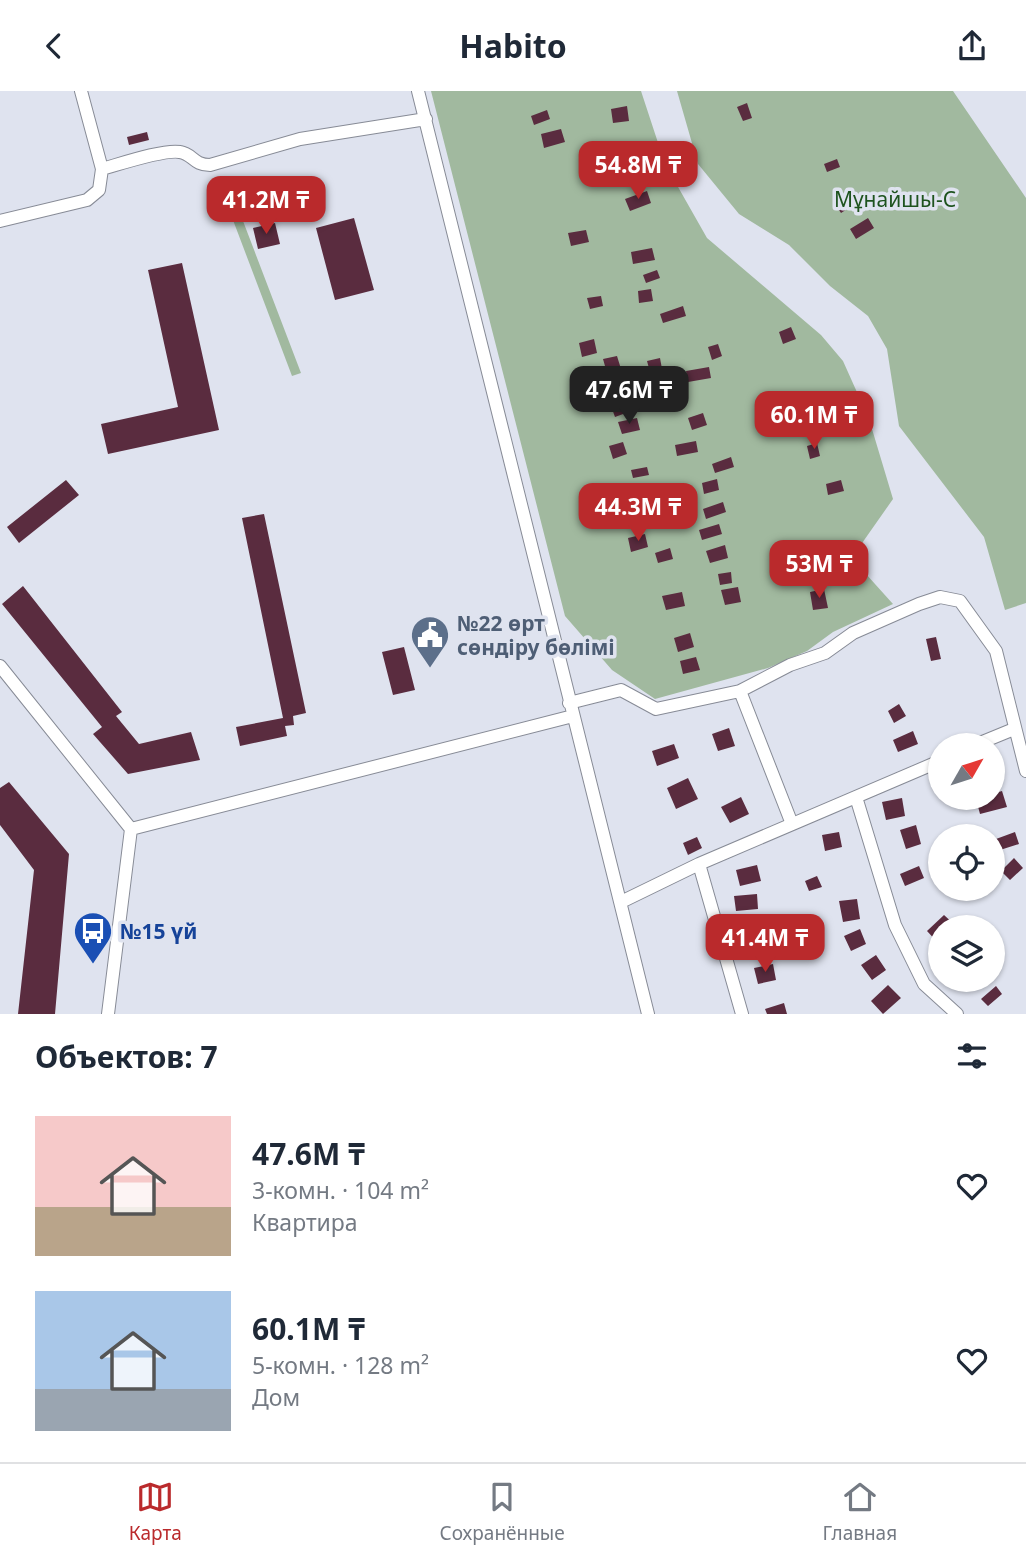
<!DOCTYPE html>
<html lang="ru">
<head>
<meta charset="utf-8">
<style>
	body { margin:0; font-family:"Noto Sans",sans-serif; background:#f2f2f3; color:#1f2937; height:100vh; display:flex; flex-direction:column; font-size:26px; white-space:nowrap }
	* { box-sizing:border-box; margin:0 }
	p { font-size:23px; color:#747a83 }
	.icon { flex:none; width:38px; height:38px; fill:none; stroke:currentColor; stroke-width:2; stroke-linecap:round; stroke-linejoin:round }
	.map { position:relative; height:923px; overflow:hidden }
	.side { display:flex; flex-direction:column; background:#fff; flex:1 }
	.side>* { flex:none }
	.needle { width:46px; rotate:51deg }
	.controls { position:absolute; left:928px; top:642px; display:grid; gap:14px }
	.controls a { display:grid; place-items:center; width:77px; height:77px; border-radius:50%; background:#fff; box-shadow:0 2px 5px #0004; font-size:35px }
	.price { position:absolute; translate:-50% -60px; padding:0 16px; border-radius:14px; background:#ba2a2c; color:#fff; font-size:23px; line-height:46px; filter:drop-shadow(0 2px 4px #0008) }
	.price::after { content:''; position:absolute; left:50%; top:42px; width:21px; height:16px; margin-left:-10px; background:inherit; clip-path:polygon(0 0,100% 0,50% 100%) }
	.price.active { background:#222; color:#fff }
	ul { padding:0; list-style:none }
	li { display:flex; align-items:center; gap:21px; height:175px; padding:0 35px }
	li span { display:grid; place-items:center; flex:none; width:196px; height:140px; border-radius:0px; color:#555 }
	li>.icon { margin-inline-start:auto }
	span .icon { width:84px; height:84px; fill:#fffc; stroke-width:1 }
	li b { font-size:30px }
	h2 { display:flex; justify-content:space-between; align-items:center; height:84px; padding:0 35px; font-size:30px }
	header { display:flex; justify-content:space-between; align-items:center; height:91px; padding:0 35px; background:#fff; font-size:32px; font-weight:700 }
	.dock { display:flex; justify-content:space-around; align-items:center; height:98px; border-top:2px solid #e0e1e3; background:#fff; font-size:19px; color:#747a83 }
	.dock a { display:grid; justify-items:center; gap:4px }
	.dock .active { color:#ba2a2c }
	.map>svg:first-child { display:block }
</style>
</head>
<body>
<header><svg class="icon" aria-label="back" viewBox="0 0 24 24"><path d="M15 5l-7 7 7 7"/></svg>Habito<svg class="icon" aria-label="share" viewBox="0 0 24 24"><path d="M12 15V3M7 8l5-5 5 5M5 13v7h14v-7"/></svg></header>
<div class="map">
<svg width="1026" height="923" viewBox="0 0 1026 923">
	<rect width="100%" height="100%" fill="#dfe3ef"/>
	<!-- green -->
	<path fill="#a1b99f" d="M 431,0 L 641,0 L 665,73 L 707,147 L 821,244 L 843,270 L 869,328 L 893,408 L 860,455 L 866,483 L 893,513 L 833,541 L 807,560 L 768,577 L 655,608 L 612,579 L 565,525 Z
		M 677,0 L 953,0 L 1026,107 L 1026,512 L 1005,519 L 984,446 L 899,335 L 887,258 L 868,225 L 830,195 L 789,154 L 739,123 L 698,73 Z
		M 230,96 L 301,282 L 292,285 L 222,100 Z"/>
	<!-- building -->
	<path fill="#5a2c3f" d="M 747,12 L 752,27 L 743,30 L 737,16 Z
		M 627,15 L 629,30 L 613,32 L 611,18 Z
		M 547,19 L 550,28 L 534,34 L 531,25 Z
		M 561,38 L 565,51 L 544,57 L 541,43 Z
		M 147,41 L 149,49 L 129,54 L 127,46 Z
		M 837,68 L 840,76 L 827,81 L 824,73 Z
		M 647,100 L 651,112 L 630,120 L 625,108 Z
		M 852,102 L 858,111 L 841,122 L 835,113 Z
		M 354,127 L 374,199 L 335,209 L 316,137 Z
		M 868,127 L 874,137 L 856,148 L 850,138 Z
		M 275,132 L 280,153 L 258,158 L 253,137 Z
		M 586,139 L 589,151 L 571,155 L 568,142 Z
		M 652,157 L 655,169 L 633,173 L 631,161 Z
		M 182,172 L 219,339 L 108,363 L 101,333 L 178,316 L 148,179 Z
		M 657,179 L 660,187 L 646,192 L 643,184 Z
		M 651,198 L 653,210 L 639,212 L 638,200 Z
		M 601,205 L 603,215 L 590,218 L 587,207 Z
		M 683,215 L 686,225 L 663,232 L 660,223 Z
		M 791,236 L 796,248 L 783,253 L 779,241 Z
		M 594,248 L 597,262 L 582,266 L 579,252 Z
		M 718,253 L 722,265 L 712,269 L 708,256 Z
		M 617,265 L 621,278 L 607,282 L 603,268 Z
		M 660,267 L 662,278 L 650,281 L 647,270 Z
		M 709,276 L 711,287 L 688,291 L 686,280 Z
		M 630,308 L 634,319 L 615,326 L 611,315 Z
		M 808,309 L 812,330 L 787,335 L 782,314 Z
		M 703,322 L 707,334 L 692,339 L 688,327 Z
		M 637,327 L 640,339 L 622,343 L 618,331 Z
		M 696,350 L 698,361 L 677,365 L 675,354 Z
		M 623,351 L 627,363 L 613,368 L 609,355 Z
		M 817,352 L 820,365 L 810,368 L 807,355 Z
		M 731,366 L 734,376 L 715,382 L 712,373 Z
		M 647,376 L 649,384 L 633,387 L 631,379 Z
		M 717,388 L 719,399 L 704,403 L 702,392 Z
		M 66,389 L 79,404 L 19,452 L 7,436 Z
		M 841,389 L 844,400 L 828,404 L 826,393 Z
		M 633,394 L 636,408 L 618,412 L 615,398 Z
		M 723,411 L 726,421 L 706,428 L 703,418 Z
		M 264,423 L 306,622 L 293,625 L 294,634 L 285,635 L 287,645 L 240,655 L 236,636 L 283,627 L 242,427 Z
		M 719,433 L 722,443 L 702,449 L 699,439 Z
		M 645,443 L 648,456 L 631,461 L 628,447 Z
		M 725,454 L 728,467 L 710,472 L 706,460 Z
		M 670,457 L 673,468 L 658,472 L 655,462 Z
		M 731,481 L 732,492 L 720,494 L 718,483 Z
		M 23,495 L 122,621 L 116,625 L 139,653 L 191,641 L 200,669 L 128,683 L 93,643 L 102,636 L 2,513 Z
		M 738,496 L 741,511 L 725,514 L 721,499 Z
		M 824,498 L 828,517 L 813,519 L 810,501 Z
		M 682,501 L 685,515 L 666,519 L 662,505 Z
		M 690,542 L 694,556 L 678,561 L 674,547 Z
		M 936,546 L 941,568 L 931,570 L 926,548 Z
		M 404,556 L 415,599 L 393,604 L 382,561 Z
		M 696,566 L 700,579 L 683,583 L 680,570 Z
		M 899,613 L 906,625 L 894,632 L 888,620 Z
		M 729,637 L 735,655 L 718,660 L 712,643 Z
		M 913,640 L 918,653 L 898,661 L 893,649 Z
		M 674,653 L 679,667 L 657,675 L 652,660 Z
		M 688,687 L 698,708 L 676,718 L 667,697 Z
		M 9,691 L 69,763 L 55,923 L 18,923 L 34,779 L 0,734 L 0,697 Z
		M 1002,700 L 1007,716 L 980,723 L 976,708 L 992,707 L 992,703 Z
		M 741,706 L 749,723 L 730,732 L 721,716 Z
		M 902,707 L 905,725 L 886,729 L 882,711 Z
		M 916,734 L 921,753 L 906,758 L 900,739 Z
		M 839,741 L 842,756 L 825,760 L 822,744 Z
		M 1015,741 L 1019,753 L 1000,759 L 996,748 Z
		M 697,746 L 702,757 L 688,764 L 683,752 Z
		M 1014,767 L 1023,777 L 1010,789 L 1001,780 Z
		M 757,774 L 761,790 L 740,795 L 736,779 Z
		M 919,775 L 924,787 L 905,795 L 900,783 Z
		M 817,785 L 822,796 L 809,800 L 805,790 Z
		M 757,803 L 758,818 L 736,820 L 734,805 Z
		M 857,808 L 860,828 L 843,831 L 839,810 Z
		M 944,824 L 957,836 L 940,836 L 940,854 L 927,840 Z
		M 860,838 L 866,853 L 851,860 L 844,845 Z
		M 876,864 L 886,879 L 872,889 L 861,874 Z
		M 773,873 L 776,889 L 758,893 L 754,877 Z
		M 888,894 L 901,907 L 883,923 L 871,910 Z
		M 996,895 L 1002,903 L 988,915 L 981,908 Z
		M 784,912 L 787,923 L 767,923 L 765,918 Z"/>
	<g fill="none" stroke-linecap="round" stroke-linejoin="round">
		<!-- minor casing -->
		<g stroke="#878b96" stroke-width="14">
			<path id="minor" d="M 81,0 L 102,78
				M 418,0 L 648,923
				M 0,130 L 87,109 L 99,99 L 102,78 C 120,73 164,58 180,61 C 193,63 193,74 210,74 L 300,48 L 426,28
				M 0,575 L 131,738 L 108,923
				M 740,600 L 792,733
				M 569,612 L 621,599 L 656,618 L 740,600 L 790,574 L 825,562 L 853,542 L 919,513 L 940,506 L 960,510 L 996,560 L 1026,680
				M 975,654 L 1014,638
				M 856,706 L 895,834 L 924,893 L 957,923
				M 131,738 L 573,625
				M 699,773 L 742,923
				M 621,811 L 699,773 L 940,670"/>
		</g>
		<!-- minor -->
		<use href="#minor" stroke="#fff" stroke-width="12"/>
	</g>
	<!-- icons -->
	<defs>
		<g id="civic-pin" transform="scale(2.0125)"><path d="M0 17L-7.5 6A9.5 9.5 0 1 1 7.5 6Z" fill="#5c6f8a" stroke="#dfe3ef"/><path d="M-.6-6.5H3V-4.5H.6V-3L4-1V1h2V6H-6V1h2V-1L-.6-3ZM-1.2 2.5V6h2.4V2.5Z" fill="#fff"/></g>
		<g id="bus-pin" transform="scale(2.0125)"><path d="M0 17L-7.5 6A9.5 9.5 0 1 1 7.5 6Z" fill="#1a4fb4" stroke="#dfe3ef"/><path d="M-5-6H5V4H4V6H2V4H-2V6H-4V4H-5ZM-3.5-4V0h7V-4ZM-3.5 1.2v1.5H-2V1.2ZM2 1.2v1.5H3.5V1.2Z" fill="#fff"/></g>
	</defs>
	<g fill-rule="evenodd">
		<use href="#civic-pin" x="430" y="544"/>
		<use href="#bus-pin" x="93" y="840"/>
	</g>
	<g text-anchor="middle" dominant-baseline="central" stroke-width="7" stroke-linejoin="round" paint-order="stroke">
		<!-- park labels -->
		<g font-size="21" fill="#1e531e" stroke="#dfe3ef">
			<text x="895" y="108">Мұнайшы-С</text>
		</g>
		<!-- service labels -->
		<g font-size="21" font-weight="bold" fill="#4e5e75" stroke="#dfe3ef" text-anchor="start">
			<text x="457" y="532">№22 өрт<tspan x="457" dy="24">сөндіру бөлімі</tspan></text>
		</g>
		<!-- transit labels -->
		<g font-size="21" font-weight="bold" fill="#164399" stroke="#dfe3ef" text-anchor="start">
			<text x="120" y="840">№15 үй</text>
		</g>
	</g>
</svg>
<div class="controls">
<a><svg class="needle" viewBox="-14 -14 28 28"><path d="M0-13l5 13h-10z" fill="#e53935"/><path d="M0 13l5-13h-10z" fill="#747a83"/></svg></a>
<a><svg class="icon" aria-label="locate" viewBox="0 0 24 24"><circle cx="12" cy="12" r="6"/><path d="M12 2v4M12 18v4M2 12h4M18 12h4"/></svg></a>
<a><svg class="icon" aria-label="layers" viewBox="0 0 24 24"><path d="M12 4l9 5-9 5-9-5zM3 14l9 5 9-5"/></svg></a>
</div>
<b class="price" style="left:638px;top:110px">54.8M ₸</b>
<b class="price" style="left:266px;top:145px">41.2M ₸</b>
<b class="price active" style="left:629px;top:335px">47.6M ₸</b>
<b class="price" style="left:814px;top:360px">60.1M ₸</b>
<b class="price" style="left:638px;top:452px">44.3M ₸</b>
<b class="price" style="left:819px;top:509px">53M ₸</b>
<b class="price" style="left:765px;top:883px">41.4M ₸</b>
</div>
<section class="side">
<h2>Объектов: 7<svg class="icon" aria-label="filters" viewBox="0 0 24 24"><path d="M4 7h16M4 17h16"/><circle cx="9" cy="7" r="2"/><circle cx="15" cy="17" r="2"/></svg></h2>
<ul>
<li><span style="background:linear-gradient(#f6c9c9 65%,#b9a48a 0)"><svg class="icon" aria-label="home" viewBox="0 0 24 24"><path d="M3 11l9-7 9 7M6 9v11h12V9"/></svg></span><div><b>47.6M ₸</b><p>3-комн. · 104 m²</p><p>Квартира</p></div><svg class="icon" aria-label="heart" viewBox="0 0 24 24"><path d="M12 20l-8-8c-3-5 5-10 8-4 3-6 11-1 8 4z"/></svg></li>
<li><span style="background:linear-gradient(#a9c7e8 70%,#9aa5b1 0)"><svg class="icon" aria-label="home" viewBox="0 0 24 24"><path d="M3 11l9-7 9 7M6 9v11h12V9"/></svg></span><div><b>60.1M ₸</b><p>5-комн. · 128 m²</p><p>Дом</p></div><svg class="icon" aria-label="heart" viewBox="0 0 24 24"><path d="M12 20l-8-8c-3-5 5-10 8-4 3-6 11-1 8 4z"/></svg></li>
</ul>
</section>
<nav class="dock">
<a class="active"><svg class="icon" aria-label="map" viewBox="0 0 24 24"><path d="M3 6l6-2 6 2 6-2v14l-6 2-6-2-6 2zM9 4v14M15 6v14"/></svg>Карта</a>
<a><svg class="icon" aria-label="saved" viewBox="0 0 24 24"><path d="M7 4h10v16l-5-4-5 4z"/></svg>Сохранённые</a>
<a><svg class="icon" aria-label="home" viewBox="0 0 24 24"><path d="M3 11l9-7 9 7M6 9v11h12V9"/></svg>Главная</a>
</nav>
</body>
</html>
